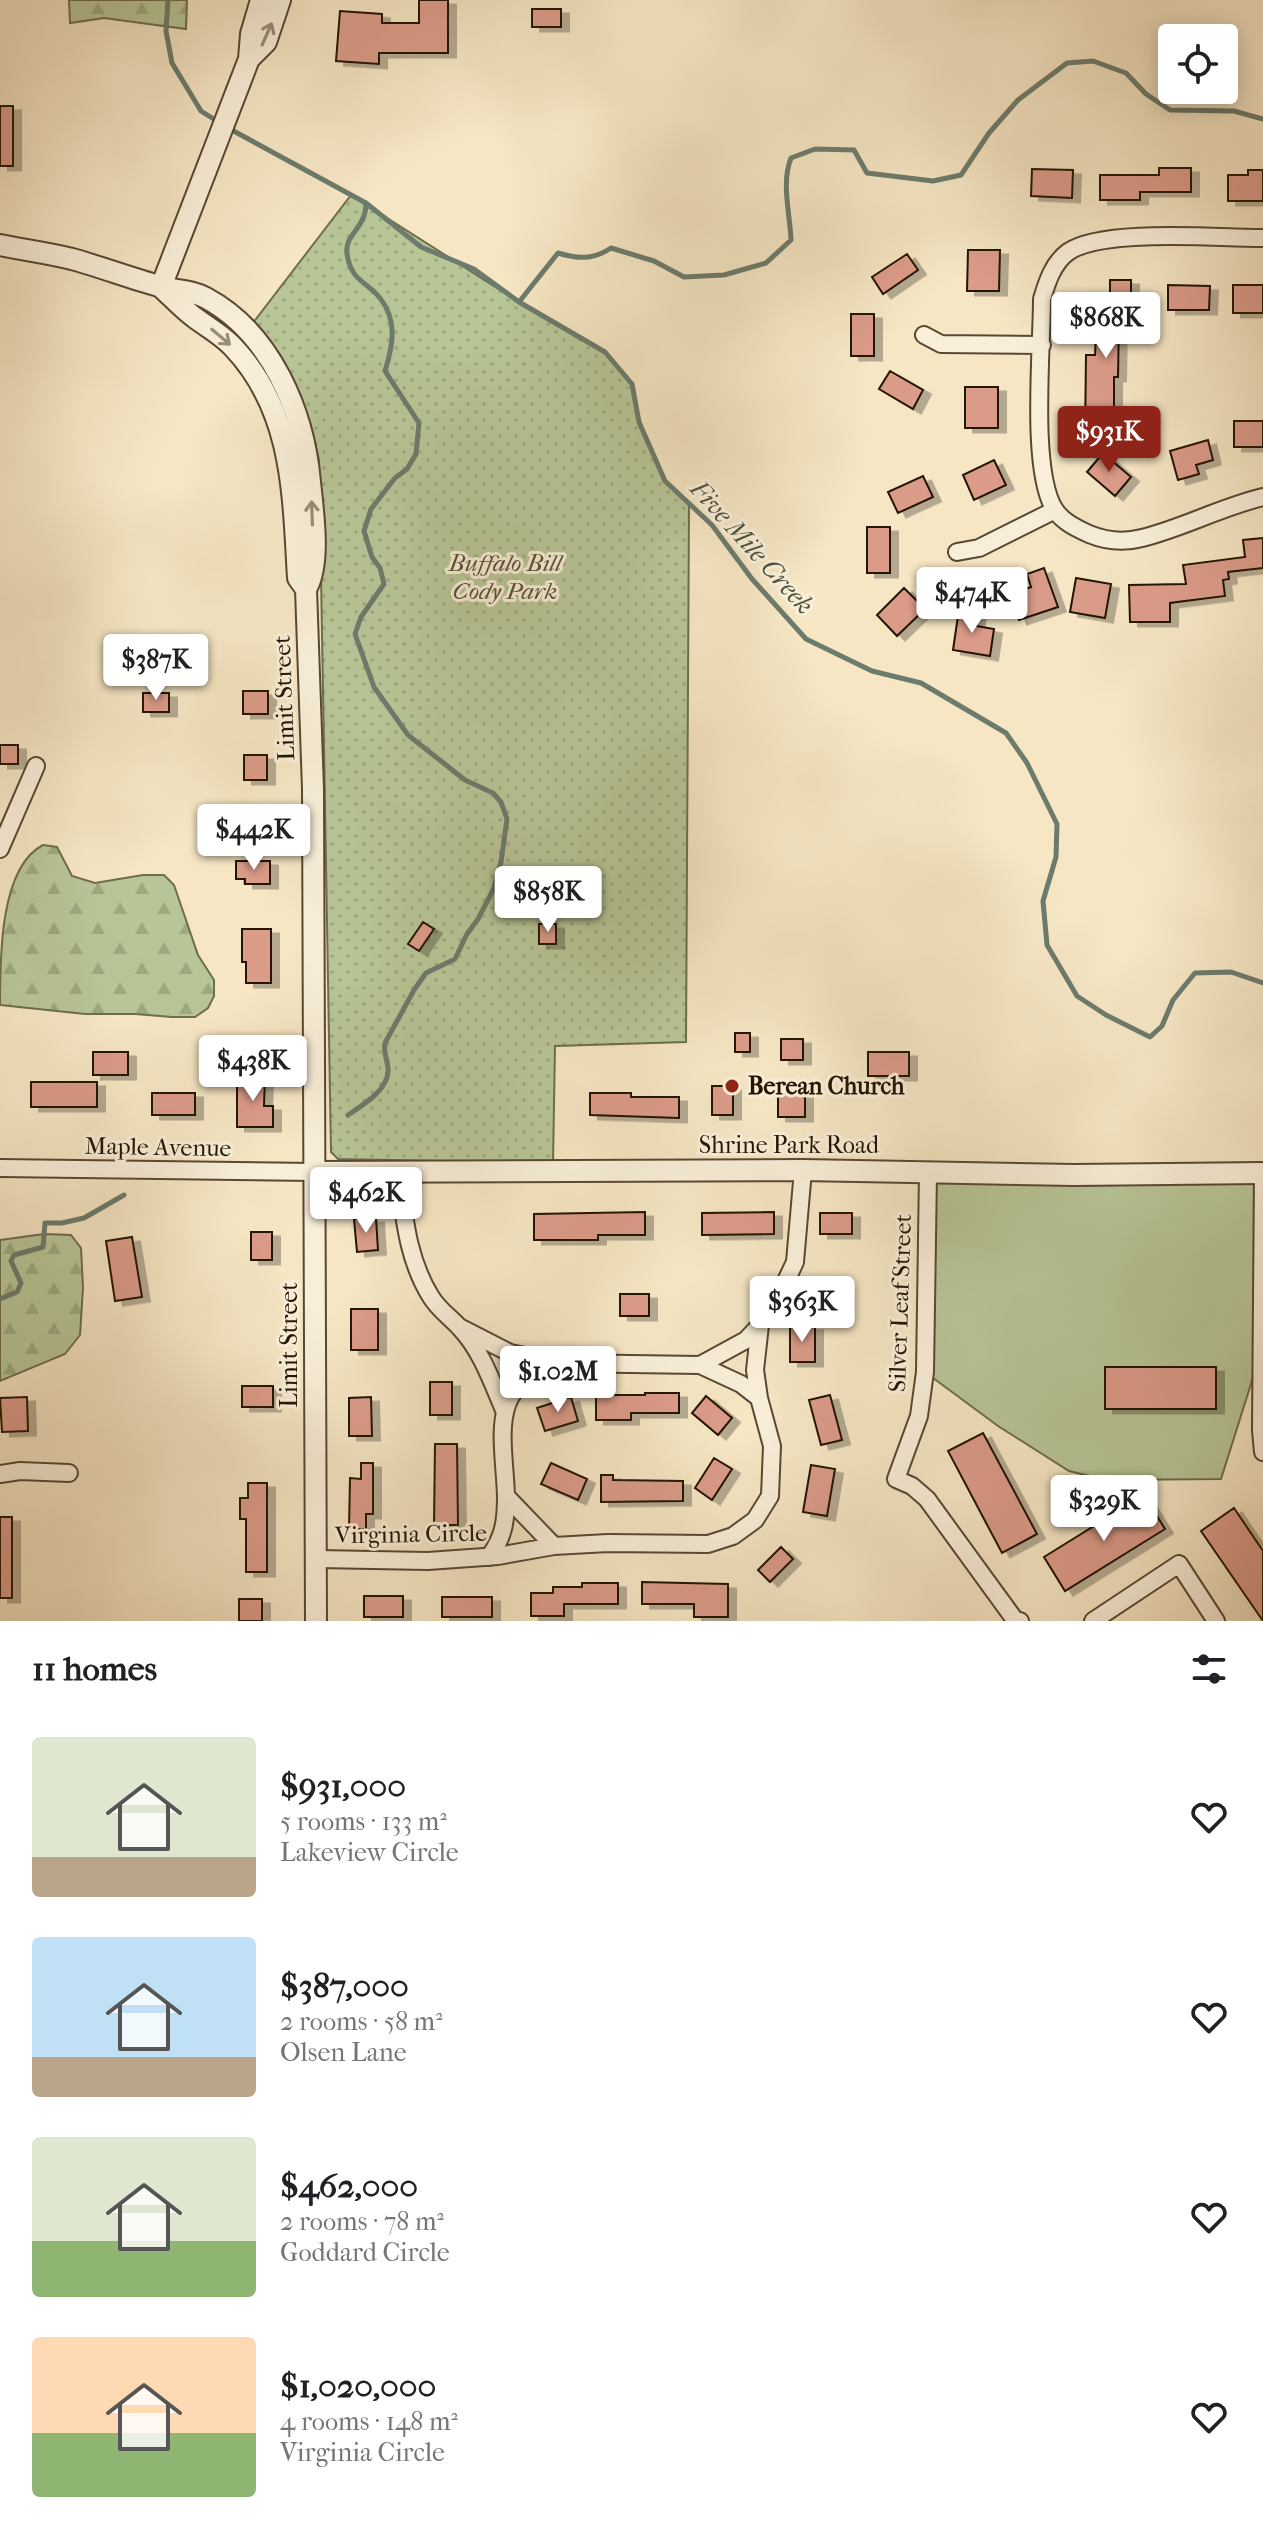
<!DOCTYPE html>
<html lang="en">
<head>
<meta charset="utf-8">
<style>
	body { margin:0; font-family:"IM FELL French Canon",serif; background:#f6f6f6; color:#202124; height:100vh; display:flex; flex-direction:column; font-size:30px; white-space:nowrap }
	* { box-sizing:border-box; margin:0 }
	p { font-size:26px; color:#757577 }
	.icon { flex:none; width:44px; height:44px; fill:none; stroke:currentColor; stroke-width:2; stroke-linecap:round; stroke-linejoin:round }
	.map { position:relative; height:1621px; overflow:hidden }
	.sheet { display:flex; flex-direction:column; background:#fff; flex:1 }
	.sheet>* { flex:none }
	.fabs { position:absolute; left:1158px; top:24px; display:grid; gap:16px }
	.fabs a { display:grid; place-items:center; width:80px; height:80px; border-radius:8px; background:#fff; box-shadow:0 4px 20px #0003; font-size:40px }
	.price { position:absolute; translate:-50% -68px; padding:0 18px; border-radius:8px; background:#fff; color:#222; font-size:26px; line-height:52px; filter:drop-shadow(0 2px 4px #0008) }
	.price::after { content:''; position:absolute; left:50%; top:48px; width:24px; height:18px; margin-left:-12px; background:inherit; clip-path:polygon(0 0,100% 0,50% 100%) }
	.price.active { background:#8f2418; color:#fff }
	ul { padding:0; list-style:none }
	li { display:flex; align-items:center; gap:24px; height:200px; padding:0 32px }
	li span { display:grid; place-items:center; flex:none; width:224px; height:160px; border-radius:8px; color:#555 }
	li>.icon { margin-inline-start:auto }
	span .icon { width:96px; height:96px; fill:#fffc; stroke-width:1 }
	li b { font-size:34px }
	h2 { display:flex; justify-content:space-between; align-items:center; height:96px; padding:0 32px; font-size:34px }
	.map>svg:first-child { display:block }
</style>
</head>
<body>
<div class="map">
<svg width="1263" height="1621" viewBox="0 0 1263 1621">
	<defs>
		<pattern id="forest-firs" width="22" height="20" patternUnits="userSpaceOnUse" patternTransform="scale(2)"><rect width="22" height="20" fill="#b8c697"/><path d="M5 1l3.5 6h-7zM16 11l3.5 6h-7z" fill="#9ea980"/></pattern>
		<pattern id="park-dots" width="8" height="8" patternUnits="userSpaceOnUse" patternTransform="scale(2)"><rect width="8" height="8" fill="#b8c697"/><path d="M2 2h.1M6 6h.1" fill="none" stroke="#9ea980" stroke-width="1.8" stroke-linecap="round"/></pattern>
		<filter id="shadow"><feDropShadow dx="8" dy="4.5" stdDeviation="0" flood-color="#0004"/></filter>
	</defs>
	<rect width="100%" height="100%" fill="#f6e6c4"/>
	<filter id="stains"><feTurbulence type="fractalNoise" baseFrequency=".0025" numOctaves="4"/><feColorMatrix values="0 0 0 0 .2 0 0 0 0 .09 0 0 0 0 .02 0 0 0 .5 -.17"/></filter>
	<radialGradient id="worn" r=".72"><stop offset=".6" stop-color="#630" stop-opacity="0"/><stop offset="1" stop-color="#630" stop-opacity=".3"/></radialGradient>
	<!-- green -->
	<path fill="#b8c697" stroke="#6e6d4c" stroke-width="2" d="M 928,1173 L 1263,1173 L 1261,1352 L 1221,1479 L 1106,1480 L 1069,1471 L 998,1426 L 925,1372 Z"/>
	<!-- forest -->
	<path fill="url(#forest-firs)" stroke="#6e6d4c" stroke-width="2" d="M 69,0 L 187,0 L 186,29 L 104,18 L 70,23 Z
		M 43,845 L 57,847 L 72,876 L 95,883 L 143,875 L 164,875 L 174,885 L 198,955 L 214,980 L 214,996 L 208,1008 L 195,1017 L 172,1017 L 135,1014 L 85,1014 L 0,1005 C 0,956 0,867 43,845 Z
		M 44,1234 L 71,1235 L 81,1248 L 83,1288 L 80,1335 L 65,1354 L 0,1381 L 0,1240 Z"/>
	<!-- park -->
	<path fill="url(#park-dots)" stroke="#6e6d4c" stroke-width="2" d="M 351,195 L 519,302 L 605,352 L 632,384 L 639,422 L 665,481 L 689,503 L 686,1042 L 555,1046 L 553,1163 L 338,1159 L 331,1152 L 319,460 C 308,405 291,365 253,323 Z"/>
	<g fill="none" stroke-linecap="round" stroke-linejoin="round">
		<!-- stream -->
		<path stroke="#6c7b6c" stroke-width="5" d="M 168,0 L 166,31 L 172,63 L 201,111 L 220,123
			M 228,128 L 366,203 L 421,247 L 474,269 L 519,302 L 605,352 L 632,384 L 639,422 L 665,481 L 712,525 L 752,579 L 806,639 L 872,671 L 921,683 L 1006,733 L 1027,763 L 1057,824 L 1056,857 L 1043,901 L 1047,945 L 1077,996 L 1106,1015 L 1150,1037 L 1162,1026 L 1173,1000 L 1195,973 L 1231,972 L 1263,983
			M 519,302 L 558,253 C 578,259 593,260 611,248 L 654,261 L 684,277 L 724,275 L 766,263 L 791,240 C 790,213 781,183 791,158 L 815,149 L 854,150 L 867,173 L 933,181 L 961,175 L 989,133 L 1018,100 L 1067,63 L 1093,61 L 1126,73 L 1146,94 L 1170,110 L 1234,111 L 1263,119
			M 348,1115 C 363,1105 390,1089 388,1068 C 387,1058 383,1053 385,1043 L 414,990 L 426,973 L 455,959 L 467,934 L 478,919 L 494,888 L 501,862 L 507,819 L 501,802 L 493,793 L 465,780 L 408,735 L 374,687 L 355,634 L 361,617 L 384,584 L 380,568 L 372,557 L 364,531 L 371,509 L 395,478 L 407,469 L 416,454 L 419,423 L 385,371 C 393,345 398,321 380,298 C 366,281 351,281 347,254 C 344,234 366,229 366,203
			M 0,1299 L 17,1292 L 21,1283 L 11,1261 L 14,1255 L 43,1247 L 45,1223 L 62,1223 L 84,1218 L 124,1195"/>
	</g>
	<!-- building -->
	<path fill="#db9b89" stroke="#231401" stroke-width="2" filter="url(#shadow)" d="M 419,0 L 448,0 L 448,53 L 379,53 L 379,64 L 336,61 L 340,11 L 382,14 L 382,23 L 419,23 Z
		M 532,9 L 561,9 L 561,27 L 532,27 Z
		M 0,106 L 13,106 L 13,166 L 0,166 Z
		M 1159,168 L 1191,168 L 1191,192 L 1140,192 L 1140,200 L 1100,200 L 1100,175 L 1159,175 Z
		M 1032,169 L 1073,170 L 1072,198 L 1031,196 Z
		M 1248,170 L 1263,170 L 1263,201 L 1228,201 L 1228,175 L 1248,175 Z
		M 968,250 L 1000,250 L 999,291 L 967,291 Z
		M 907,254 L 918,270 L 883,294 L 872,277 Z
		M 1110,280 L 1131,280 L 1131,321 L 1119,321 L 1118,377 L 1114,377 L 1114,434 L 1085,434 L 1086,355 L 1095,355 L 1096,334 L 1101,334 L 1101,294 L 1110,294 Z
		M 1168,285 L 1210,286 L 1209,310 L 1168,310 Z
		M 1233,285 L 1263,285 L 1263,313 L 1233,313 Z
		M 851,314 L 874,314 L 874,356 L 851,356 Z
		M 890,371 L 923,390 L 913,409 L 879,389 Z
		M 965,387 L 998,387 L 998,428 L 965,428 Z
		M 1234,421 L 1263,421 L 1263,447 L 1234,447 Z
		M 1208,440 L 1213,460 L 1196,465 L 1199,474 L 1178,480 L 1170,451 Z
		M 1103,453 L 1131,477 L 1115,496 L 1087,472 Z
		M 994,460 L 1006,485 L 974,500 L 963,475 Z
		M 923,476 L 933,497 L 898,513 L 888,492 Z
		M 867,527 L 890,527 L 890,573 L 867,573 Z
		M 1263,538 L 1263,568 L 1228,572 L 1229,579 L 1223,580 L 1225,596 L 1170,603 L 1170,622 L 1130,622 L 1129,585 L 1186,584 L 1183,565 L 1245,557 L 1243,540 Z
		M 1044,568 L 1058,607 L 1019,620 L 1010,594 L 1031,587 L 1027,574 Z
		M 1076,578 L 1111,584 L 1105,618 L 1070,612 Z
		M 904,588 L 925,609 L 897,636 L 877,615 Z
		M 959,609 L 978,612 L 976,626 L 994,629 L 990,656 L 953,650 Z
		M 243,691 L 268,691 L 268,714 L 243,714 Z
		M 143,693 L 169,693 L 169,712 L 143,712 Z
		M 0,745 L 18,745 L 18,764 L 0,764 Z
		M 244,755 L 267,755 L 267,780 L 244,780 Z
		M 236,861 L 270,861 L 270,884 L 245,884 L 245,879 L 236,879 Z
		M 423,922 L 434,929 L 419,951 L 408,944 Z
		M 539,924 L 556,924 L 556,944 L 539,944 Z
		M 242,929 L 271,929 L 271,983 L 246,983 L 246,962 L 242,962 Z
		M 735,1033 L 750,1033 L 750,1052 L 735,1052 Z
		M 781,1039 L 803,1039 L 803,1060 L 781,1060 Z
		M 93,1052 L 128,1052 L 128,1075 L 93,1075 Z
		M 868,1052 L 909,1052 L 909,1076 L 868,1076 Z
		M 237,1076 L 265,1076 L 264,1106 L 273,1106 L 273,1127 L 237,1127 Z
		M 31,1082 L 97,1082 L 97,1107 L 31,1107 Z
		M 712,1086 L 733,1086 L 733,1115 L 712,1115 Z
		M 778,1087 L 805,1087 L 805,1117 L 778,1117 Z
		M 152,1093 L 195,1093 L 195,1115 L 152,1115 Z
		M 590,1093 L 631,1093 L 631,1097 L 679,1097 L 679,1118 L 590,1115 Z
		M 645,1212 L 645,1235 L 598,1235 L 598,1240 L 534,1240 L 534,1214 Z
		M 774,1212 L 774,1234 L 702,1235 L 702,1213 Z
		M 820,1213 L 852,1213 L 852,1234 L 820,1234 Z
		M 376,1218 L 378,1250 L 357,1252 L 354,1219 Z
		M 251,1232 L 272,1232 L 272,1260 L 251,1260 Z
		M 132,1237 L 142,1297 L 115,1301 L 106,1241 Z
		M 620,1294 L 649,1294 L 649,1316 L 620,1316 Z
		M 351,1309 L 378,1309 L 378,1350 L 351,1350 Z
		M 790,1326 L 815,1326 L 815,1362 L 790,1362 Z
		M 1105,1367 L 1216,1367 L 1216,1409 L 1105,1409 Z
		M 430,1382 L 452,1382 L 452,1415 L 430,1415 Z
		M 242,1386 L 273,1386 L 273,1407 L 242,1407 Z
		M 645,1393 L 679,1393 L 679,1413 L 631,1413 L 631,1420 L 596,1420 L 596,1395 L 645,1395 Z
		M 830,1395 L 842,1440 L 821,1445 L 809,1400 Z
		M 706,1396 L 732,1418 L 718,1435 L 692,1413 Z
		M 27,1397 L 28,1431 L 2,1432 L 0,1398 Z
		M 371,1397 L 372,1436 L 349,1436 L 349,1398 Z
		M 571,1397 L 578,1421 L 545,1431 L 537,1408 Z
		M 983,1433 L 1037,1534 L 1002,1553 L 948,1451 Z
		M 435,1444 L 457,1444 L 458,1525 L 434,1525 Z
		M 714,1458 L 732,1469 L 712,1500 L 695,1488 Z
		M 361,1463 L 373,1463 L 373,1514 L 366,1514 L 366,1529 L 349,1529 L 350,1478 L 361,1479 Z
		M 551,1463 L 587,1479 L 578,1500 L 541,1484 Z
		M 811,1465 L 835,1469 L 827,1516 L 803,1512 Z
		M 601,1475 L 613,1475 L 613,1480 L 683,1481 L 683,1501 L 601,1502 Z
		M 248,1483 L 267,1483 L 267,1572 L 246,1572 L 246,1519 L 240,1519 L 240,1498 L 248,1498 Z
		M 1144,1495 L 1165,1529 L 1065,1591 L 1044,1557 Z
		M 1234,1508 L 1263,1551 L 1263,1621 L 1201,1531 Z
		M 0,1517 L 12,1517 L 12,1598 L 0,1598 Z
		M 781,1547 L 793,1559 L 770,1582 L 758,1570 Z
		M 642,1582 L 728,1584 L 728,1617 L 694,1617 L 694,1604 L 642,1604 Z
		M 582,1583 L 618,1583 L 618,1604 L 564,1604 L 564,1616 L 531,1616 L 531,1593 L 553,1593 L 553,1587 L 582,1587 Z
		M 364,1596 L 403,1596 L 403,1617 L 364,1617 Z
		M 442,1597 L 492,1597 L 492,1617 L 442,1617 Z
		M 239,1599 L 262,1599 L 262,1621 L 239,1621 Z"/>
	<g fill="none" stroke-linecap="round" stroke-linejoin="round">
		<!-- minor casing -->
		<g stroke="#584832" stroke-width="20">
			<path id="minor" d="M 1263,238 C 1218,238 1102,228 1068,252 C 1053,263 1047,282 1042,299 C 1042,349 1030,472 1055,510 C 1063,522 1076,528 1089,534 C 1106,541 1123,543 1142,538 C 1183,528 1221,507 1263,497
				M 924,335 L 941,344 L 1042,345
				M 957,552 L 979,548 L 1055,510
				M 0,849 L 36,766
				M 0,1168 L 315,1172
				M 398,1172 C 404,1214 407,1259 431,1297 C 439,1310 450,1317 460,1328 C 481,1350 492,1382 504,1410
				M 928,1173 L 925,1372 L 919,1416 L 896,1479 L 912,1486 L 927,1499 L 1015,1620 L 1020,1621
				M 1263,1173 L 1261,1430 L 1263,1452
				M 461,1328 L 510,1353 L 561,1363 L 700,1365 L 746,1340 L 760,1325 L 777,1300 L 795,1262 L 803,1170
				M 700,1365 L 741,1384 L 759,1398
				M 0,1474 L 20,1471 L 69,1473
				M 554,1546 L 506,1496 C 504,1437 486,1383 559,1364
				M 489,1557 C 504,1537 506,1521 506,1496
				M 317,1559 L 428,1561 L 498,1556 L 554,1546 L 608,1543 L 708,1544 L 733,1536 L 755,1520 L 770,1496 L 772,1446 L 759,1398 L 755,1370 L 760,1325
				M 1093,1621 L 1179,1564 L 1216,1621"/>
		</g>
		<!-- tertiary casing -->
		<g stroke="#584832" stroke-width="24">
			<path id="tertiary" d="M 261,0 L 251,34 L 249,59 L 266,42 L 280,0
				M 0,245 C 24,250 48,253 72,259 C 101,267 130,278 159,286 C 174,291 193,290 206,298 C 271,333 304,412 310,482 C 313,511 321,564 306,589 L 313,789 L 316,1621
				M 161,287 L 249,59
				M 162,288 C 173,298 183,309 194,317 C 207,327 222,335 233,347 C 294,411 293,496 298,578 L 306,589
				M 315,1172 L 803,1170 L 1074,1175 L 1263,1173"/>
		</g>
		<!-- minor -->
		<use href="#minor" stroke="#f9efd9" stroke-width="16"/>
		<!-- tertiary -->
		<use href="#tertiary" stroke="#f9efd9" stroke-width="20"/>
	</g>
	<!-- one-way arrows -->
	<defs><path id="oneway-shaft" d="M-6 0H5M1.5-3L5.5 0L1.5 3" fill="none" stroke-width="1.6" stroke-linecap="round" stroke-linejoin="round" transform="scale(2)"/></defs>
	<g stroke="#998c78">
		<use href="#oneway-shaft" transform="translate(267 34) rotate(-66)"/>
		<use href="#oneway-shaft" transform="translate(221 337) rotate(40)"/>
		<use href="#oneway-shaft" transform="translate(312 513) rotate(-92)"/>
	</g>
	<!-- markers -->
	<circle fill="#8f2418" stroke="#f9efd9" stroke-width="3" cx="732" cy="1086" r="8"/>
	<g text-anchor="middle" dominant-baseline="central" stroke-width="6" stroke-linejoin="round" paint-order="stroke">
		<!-- park labels -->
		<g font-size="24" font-style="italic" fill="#575236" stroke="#f9efd9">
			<text x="505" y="563">Buffalo Bill<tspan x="505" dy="28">Cody Park</tspan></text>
		</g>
		<!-- street labels -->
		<g font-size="24" fill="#231401" stroke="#f9efd9">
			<text transform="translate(284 698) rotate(-92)">Limit Street</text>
			<text x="789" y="1145">Shrine Park Road</text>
			<text transform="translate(158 1147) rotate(1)">Maple Avenue</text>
			<text transform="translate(900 1303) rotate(-88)">Silver Leaf Street</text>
			<text transform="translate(289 1345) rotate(-90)">Limit Street</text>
			<text transform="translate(411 1534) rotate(-1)">Virginia Circle</text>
		</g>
		<!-- poi labels -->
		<g font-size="24" font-weight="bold" fill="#231401" stroke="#f9efd9" text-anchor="start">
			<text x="748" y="1086">Berean Church</text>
		</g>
		<!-- water labels -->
		<g font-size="26" font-style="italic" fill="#4e503f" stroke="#f9efd9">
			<text transform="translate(752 547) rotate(48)">Five Mile Creek</text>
		</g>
	</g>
	<rect width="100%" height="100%" filter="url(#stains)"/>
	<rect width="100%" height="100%" fill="url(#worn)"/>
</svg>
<div class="fabs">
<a><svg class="icon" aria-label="locate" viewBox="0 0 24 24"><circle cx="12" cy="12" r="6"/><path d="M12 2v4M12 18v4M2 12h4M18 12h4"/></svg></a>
</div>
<b class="price" style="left:1106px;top:360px">$868K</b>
<b class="price active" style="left:1109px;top:474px">$931K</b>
<b class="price" style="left:972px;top:635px">$474K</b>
<b class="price" style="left:156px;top:702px">$387K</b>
<b class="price" style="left:254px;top:872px">$442K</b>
<b class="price" style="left:548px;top:934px">$858K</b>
<b class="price" style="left:253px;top:1103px">$438K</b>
<b class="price" style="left:366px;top:1235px">$462K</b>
<b class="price" style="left:802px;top:1344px">$363K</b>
<b class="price" style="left:558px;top:1414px">$1.02M</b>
<b class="price" style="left:1104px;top:1543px">$329K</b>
</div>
<section class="sheet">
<h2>11 homes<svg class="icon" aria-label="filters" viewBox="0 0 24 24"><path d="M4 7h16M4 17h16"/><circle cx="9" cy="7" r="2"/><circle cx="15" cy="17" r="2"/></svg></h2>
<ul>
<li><span style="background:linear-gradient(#dfe7d0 75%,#b9a48a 0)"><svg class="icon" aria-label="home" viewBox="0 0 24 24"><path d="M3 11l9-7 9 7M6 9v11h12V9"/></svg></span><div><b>$931,000</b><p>5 rooms · 133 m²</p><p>Lakeview Circle</p></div><svg class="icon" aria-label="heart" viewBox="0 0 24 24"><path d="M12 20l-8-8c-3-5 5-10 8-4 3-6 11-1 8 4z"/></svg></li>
<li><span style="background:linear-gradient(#bfe0f5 75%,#b9a48a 0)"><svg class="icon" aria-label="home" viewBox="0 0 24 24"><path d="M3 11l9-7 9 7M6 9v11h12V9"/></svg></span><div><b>$387,000</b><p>2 rooms · 58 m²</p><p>Olsen Lane</p></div><svg class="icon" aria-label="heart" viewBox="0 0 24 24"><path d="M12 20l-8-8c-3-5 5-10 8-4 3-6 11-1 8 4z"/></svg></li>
<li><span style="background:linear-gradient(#dfe7d0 65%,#8fb573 0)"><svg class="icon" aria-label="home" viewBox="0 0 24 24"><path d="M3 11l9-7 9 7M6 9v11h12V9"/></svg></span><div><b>$462,000</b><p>2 rooms · 78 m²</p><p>Goddard Circle</p></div><svg class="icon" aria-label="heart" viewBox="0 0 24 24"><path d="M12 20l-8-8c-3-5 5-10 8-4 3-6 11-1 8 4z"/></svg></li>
<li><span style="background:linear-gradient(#ffd9b3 60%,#8fb573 0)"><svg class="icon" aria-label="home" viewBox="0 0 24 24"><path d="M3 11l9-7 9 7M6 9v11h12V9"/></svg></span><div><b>$1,020,000</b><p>4 rooms · 148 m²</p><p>Virginia Circle</p></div><svg class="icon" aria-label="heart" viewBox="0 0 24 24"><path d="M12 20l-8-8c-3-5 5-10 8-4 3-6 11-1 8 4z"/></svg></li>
</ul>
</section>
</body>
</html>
